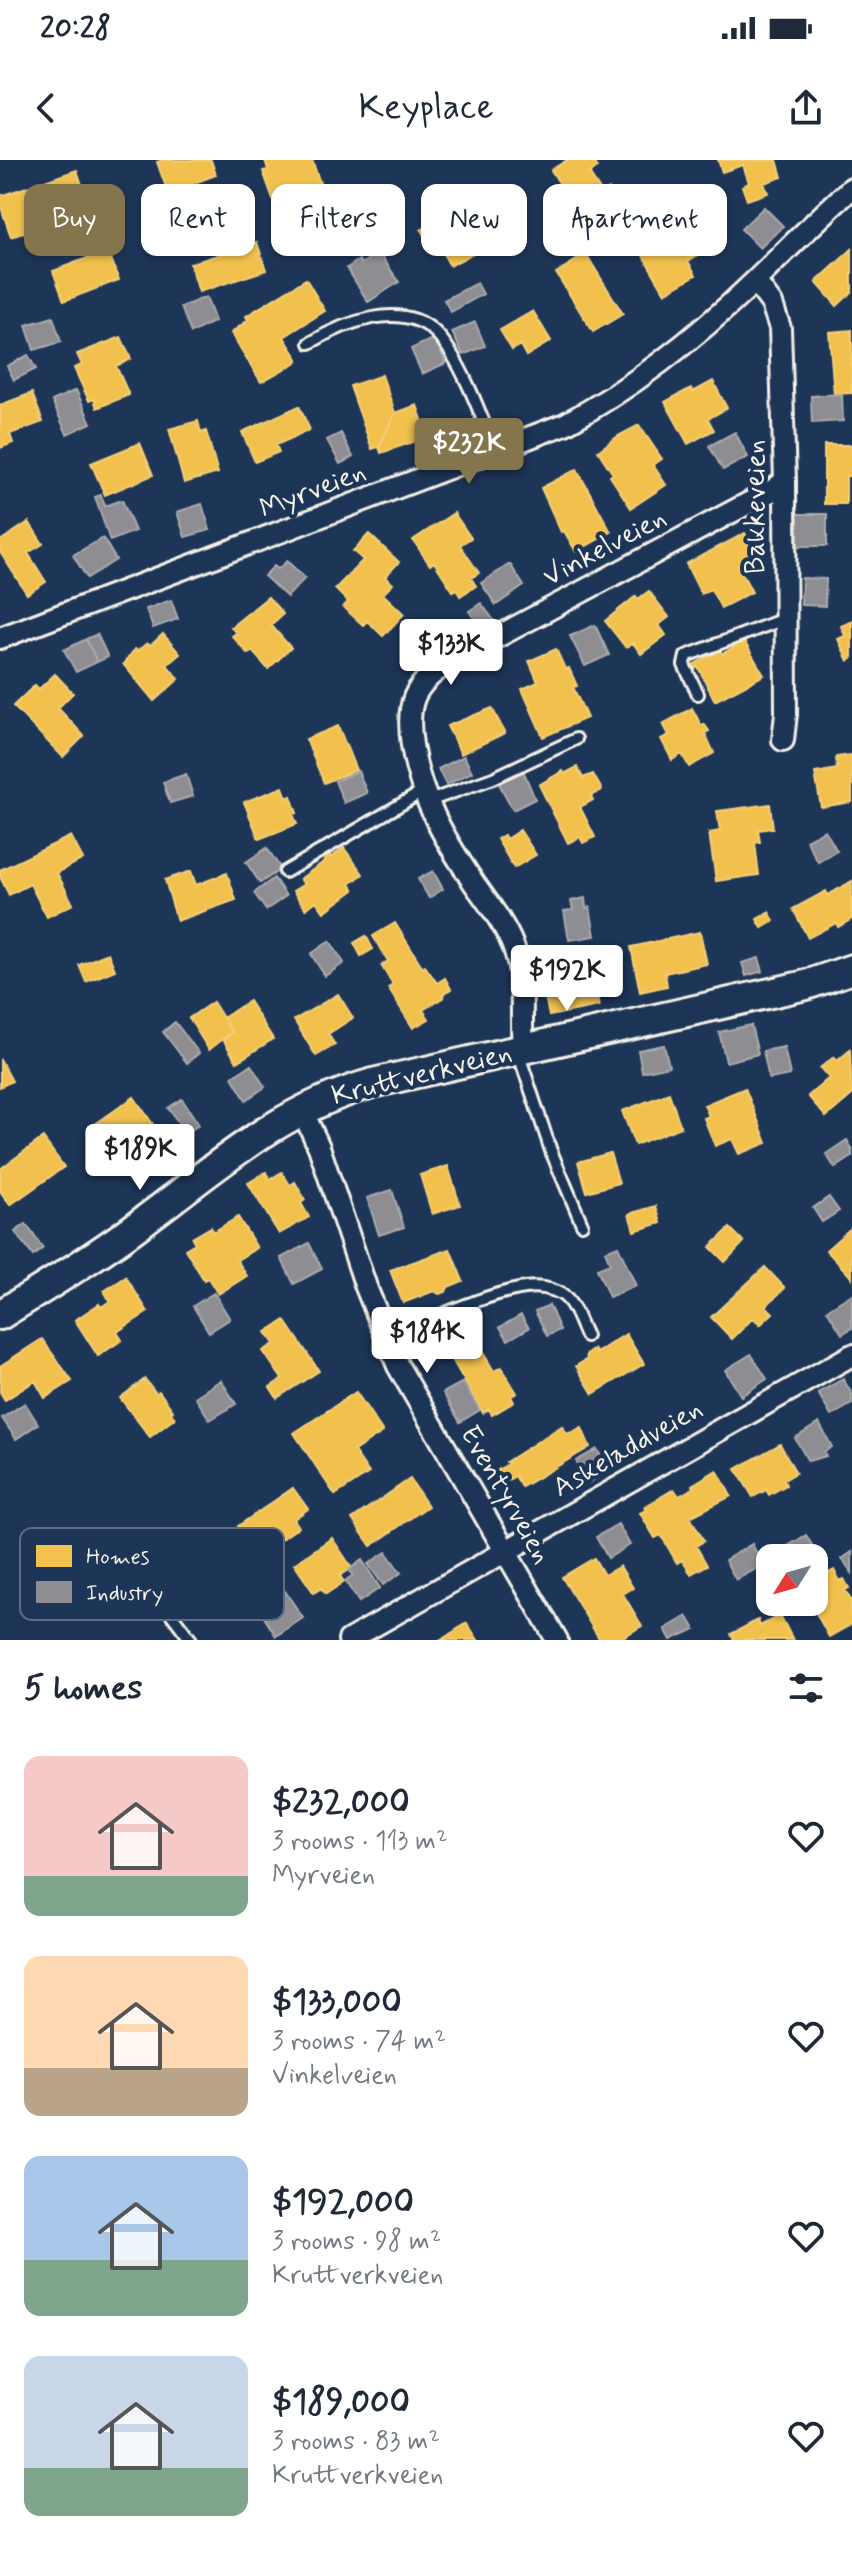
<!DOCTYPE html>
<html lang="en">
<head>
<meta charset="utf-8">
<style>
	body { margin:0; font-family:Mynerve,sans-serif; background:#f2f2f3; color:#1f2937; height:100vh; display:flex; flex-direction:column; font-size:30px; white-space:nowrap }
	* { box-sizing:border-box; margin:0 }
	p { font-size:26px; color:#747a83 }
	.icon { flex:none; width:44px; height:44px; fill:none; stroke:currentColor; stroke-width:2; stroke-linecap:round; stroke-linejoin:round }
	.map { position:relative; height:1480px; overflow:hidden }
	.side { display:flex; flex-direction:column; background:#fff; flex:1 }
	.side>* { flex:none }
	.hud { position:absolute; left:24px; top:24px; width:804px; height:72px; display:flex; gap:16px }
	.needle { width:52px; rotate:233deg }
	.buttons { position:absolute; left:756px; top:1384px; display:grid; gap:16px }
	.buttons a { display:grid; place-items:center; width:72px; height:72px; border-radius:16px; background:#fff; box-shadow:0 2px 6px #0004; font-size:40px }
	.price { position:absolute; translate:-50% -68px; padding:0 18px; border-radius:8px; background:#fff; color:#222; font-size:26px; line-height:52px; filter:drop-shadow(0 2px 4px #0008) }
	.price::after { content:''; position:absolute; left:50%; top:48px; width:24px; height:18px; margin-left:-12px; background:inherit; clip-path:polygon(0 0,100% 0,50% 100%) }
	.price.selected { background:#84754c; color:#fff }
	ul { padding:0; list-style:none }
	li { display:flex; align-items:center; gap:24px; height:200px; padding:0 24px }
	li span { display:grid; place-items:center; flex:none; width:224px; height:160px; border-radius:16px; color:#555 }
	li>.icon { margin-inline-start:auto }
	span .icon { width:96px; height:96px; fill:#fffc; stroke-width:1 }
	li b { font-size:34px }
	h2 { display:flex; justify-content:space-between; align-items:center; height:96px; padding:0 24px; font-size:34px }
	.tag { padding:0 28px; border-radius:16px; background:#fff; box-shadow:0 2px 6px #0004; font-size:28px; line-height:72px }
	.tag.selected { background:#84754c; color:#fff }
	.status { display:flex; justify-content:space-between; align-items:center; height:56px; padding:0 40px; background:#fff; direction:ltr }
	.status svg { height:22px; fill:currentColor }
	header { display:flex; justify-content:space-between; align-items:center; height:104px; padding:0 24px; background:#fff; font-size:36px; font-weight:600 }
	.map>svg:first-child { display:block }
</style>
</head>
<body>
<div class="status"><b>20:28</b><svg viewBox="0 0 49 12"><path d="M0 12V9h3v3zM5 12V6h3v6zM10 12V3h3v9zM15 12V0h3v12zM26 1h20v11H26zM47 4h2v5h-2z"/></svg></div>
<header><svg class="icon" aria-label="back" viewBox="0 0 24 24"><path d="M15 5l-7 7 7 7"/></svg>Keyplace<svg class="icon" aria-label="share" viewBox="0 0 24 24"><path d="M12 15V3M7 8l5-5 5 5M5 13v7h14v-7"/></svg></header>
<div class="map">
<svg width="852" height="1480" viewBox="0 0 852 1480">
	<rect width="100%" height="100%" fill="#1d3557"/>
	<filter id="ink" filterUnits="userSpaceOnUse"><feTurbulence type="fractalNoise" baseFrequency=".0125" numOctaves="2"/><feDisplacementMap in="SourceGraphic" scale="16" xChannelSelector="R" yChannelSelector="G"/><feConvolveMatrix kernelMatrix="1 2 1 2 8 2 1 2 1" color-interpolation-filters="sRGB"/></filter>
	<g filter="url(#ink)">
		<!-- homes -->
		<path fill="#f2c14e" stroke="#f3cf7c" stroke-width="2" d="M 162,0 L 211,0 L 216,15 L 168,33 L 157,2 Z
			M 265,0 L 312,0 L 320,23 L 273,39 L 263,11 L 268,10 Z
			M 567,0 L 593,0 L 598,8 L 589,13 L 600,30 L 575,46 L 564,35 L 566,34 L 551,10 Z
			M 718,0 L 777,0 L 782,17 L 764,23 L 768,33 L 747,40 L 742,26 L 749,23 L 743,5 L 722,12 Z
			M 77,10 L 87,40 L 37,57 L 40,67 L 11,77 L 0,44 L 0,36 Z
			M 464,46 L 486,86 L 450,106 L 441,90 L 435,94 L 421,70 Z
			M 638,48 L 643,58 L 624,69 L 618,59 Z
			M 691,62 L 708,90 L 688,101 L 696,115 L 665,133 L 638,87 L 669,69 L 671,73 Z
			M 257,82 L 266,110 L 199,132 L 190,104 Z
			M 852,89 L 852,132 L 837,146 L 816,122 Z
			M 108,90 L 119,120 L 64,141 L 53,111 Z
			M 586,94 L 623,154 L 593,172 L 556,113 Z
			M 306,119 L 325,151 L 284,177 L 298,199 L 295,203 L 261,222 L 231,173 L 248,160 L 246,156 Z
			M 533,151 L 551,181 L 526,196 L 520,185 L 512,190 L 500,170 Z
			M 852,170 L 852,233 L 834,234 L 829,172 Z
			M 121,177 L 131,199 L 116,206 L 129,235 L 97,248 L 94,239 L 89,241 L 74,208 L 82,205 L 77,194 Z
			M 382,215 L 395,253 L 379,287 L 372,289 L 350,226 Z
			M 713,221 L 727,248 L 708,259 L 714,270 L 688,284 L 665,242 L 691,228 L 693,232 Z
			M 32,233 L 43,262 L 10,274 L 13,283 L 0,288 L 0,245 Z
			M 417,245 L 428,277 L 381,293 L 379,287 L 395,253 Z
			M 299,246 L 310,270 L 276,285 L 279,292 L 255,302 L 242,272 Z
			M 198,261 L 201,273 L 206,271 L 218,313 L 184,323 L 169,269 Z
			M 639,265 L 662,299 L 653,305 L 666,325 L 631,348 L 610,316 L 613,314 L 598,291 L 618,276 Z
			M 140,283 L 153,315 L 105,335 L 91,303 Z
			M 824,285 L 852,285 L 852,316 L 846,316 L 846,344 L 824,344 Z
			M 577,309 L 611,372 L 576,392 L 564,371 L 561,372 L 541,328 Z
			M 454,353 L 471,378 L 460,385 L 479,413 L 471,418 L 476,426 L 460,436 L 456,429 L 453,431 L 434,402 L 430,405 L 413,380 Z
			M 29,362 L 43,384 L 28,393 L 46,422 L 27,434 L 0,392 L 0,381 Z
			M 745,373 L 761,403 L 742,413 L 752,432 L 721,448 L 711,429 L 701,434 L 686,404 Z
			M 369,374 L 399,402 L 385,417 L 393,424 L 383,434 L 404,454 L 383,476 L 367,461 L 363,465 L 343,447 L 348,442 L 335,429 L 363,400 L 353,391 Z
			M 649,431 L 669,457 L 659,465 L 666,475 L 641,494 L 633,483 L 626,488 L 605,461 L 636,436 L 638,439 Z
			M 268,437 L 283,454 L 271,465 L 291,488 L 268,509 L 252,491 L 248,494 L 232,476 L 236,473 L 231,467 Z
			M 852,461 L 852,499 L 848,501 L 838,479 L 845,476 L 841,466 Z
			M 163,474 L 180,494 L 167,505 L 179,519 L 154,541 L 123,504 L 135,489 L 137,491 L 147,483 L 150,486 Z
			M 744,481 L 764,515 L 715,541 L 698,507 L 695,509 L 693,505 L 720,490 L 722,494 Z
			M 556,489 L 565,509 L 569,508 L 577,526 L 573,527 L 587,558 L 543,577 L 522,529 L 538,522 L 529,501 Z
			M 55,514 L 73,533 L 58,548 L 84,576 L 63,597 L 13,546 L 35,525 L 39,529 Z
			M 492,548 L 505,573 L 461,594 L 447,566 Z
			M 692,548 L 701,565 L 704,564 L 709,571 L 705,573 L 714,593 L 689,607 L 682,594 L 672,600 L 661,579 L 669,575 L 663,564 Z
			M 338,566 L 356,610 L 324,623 L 306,579 Z
			M 852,595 L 852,642 L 821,647 L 815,613 L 837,609 L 836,597 Z
			M 577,607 L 583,618 L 593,614 L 602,630 L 591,636 L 593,640 L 580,647 L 595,677 L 583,683 L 580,677 L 568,683 L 539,625 L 563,611 L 564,614 Z
			M 283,627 L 287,638 L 291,636 L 297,653 L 293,654 L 297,664 L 259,679 L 244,642 Z
			M 770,644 L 773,668 L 758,670 L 760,682 L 755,683 L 759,715 L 716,721 L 709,673 L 720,671 L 717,651 Z
			M 520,670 L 536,695 L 514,708 L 497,679 L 504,675 L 506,679 Z
			M 71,676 L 83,699 L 57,713 L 73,744 L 47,757 L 30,724 L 9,735 L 0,717 L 0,710 Z
			M 344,688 L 363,714 L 350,724 L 354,730 L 324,752 L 316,741 L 306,749 L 293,731 L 304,724 L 300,719 L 325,701 L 323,697 L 328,693 L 331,697 Z
			M 191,711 L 196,725 L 227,713 L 236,740 L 177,761 L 165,720 Z
			M 852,721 L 852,759 L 838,767 L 836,763 L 808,778 L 793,749 L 826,731 L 828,735 Z
			M 769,752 L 774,761 L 762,768 L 757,759 Z
			M 395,763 L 423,808 L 425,806 L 437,823 L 445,818 L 451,829 L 443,834 L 444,837 L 423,850 L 429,859 L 413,868 L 388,828 L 393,825 L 381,805 L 388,801 L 373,776 Z
			M 700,772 L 707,804 L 665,813 L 667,826 L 640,832 L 631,787 Z
			M 366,776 L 373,789 L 361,796 L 354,783 Z
			M 108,793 L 115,810 L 86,822 L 79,805 Z
			M 581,809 L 582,814 L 592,812 L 599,846 L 549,856 L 541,817 L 552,814 L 553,820 L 570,817 L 569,811 Z
			M 338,834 L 353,858 L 328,874 L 335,885 L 316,896 L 294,860 Z
			M 249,841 L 273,879 L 237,902 L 224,881 L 232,872 L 223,858 Z
			M 213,842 L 232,872 L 209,890 L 189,858 Z
			M 850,890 L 852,935 L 826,957 L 808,936 L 829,918 L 820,908 L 834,897 L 837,901 Z
			M 0,899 L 12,921 L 0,927 Z
			M 745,928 L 767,983 L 739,994 L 732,979 L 715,986 L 704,958 L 709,956 L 704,945 Z
			M 669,933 L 681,967 L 635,985 L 622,951 Z
			M 134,937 L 157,970 L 111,1002 L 88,969 Z
			M 43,978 L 64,1007 L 10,1045 L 0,1031 L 0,1009 Z
			M 610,993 L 619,1023 L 587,1032 L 578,1002 Z
			M 448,1006 L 460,1045 L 432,1054 L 420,1015 Z
			M 266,1012 L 270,1019 L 282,1012 L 290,1025 L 295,1022 L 305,1040 L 301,1043 L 309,1057 L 279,1074 L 248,1023 Z
			M 656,1046 L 661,1063 L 634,1071 L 629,1054 Z
			M 238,1057 L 257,1088 L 237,1100 L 247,1116 L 218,1134 L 208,1118 L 204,1120 L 185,1089 L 195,1083 L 192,1078 L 211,1067 L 213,1072 Z
			M 852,1067 L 852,1118 L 826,1090 Z
			M 730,1068 L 744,1082 L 725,1102 L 710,1087 Z
			M 450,1089 L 463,1121 L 448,1127 L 446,1132 L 439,1134 L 434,1131 L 403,1143 L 390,1110 Z
			M 765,1107 L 785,1128 L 766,1146 L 773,1153 L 760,1165 L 753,1158 L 732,1179 L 711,1157 Z
			M 126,1117 L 148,1152 L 117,1172 L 122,1180 L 98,1196 L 75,1160 L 99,1144 L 101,1147 L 110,1141 L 104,1131 Z
			M 285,1160 L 319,1211 L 277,1238 L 270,1227 L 282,1219 L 263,1191 L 274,1184 L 266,1172 Z
			M 626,1174 L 644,1204 L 593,1234 L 576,1206 L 587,1199 L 586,1195 L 594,1189 L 596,1193 Z
			M 42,1179 L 72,1221 L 45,1238 L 35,1221 L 5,1240 L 0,1232 L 0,1206 Z
			M 476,1181 L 494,1211 L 501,1207 L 517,1233 L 511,1236 L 514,1242 L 492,1255 L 489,1249 L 483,1253 L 450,1196 Z
			M 145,1219 L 156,1233 L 159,1231 L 173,1251 L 171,1253 L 175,1258 L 150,1277 L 120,1238 Z
			M 356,1232 L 383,1272 L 354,1291 L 369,1313 L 335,1335 L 294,1273 Z
			M 562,1266 L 567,1274 L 582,1268 L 590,1287 L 522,1327 L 515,1316 L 504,1323 L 496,1311 L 508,1304 L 506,1302 Z
			M 780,1284 L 796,1313 L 784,1320 L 786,1325 L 769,1335 L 766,1330 L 753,1337 L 736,1309 Z
			M 717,1310 L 731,1336 L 690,1357 L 704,1381 L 696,1386 L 707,1405 L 691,1414 L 682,1400 L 677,1403 L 661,1375 L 655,1378 L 640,1353 L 646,1350 L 644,1347 L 674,1329 L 679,1336 L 693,1328 L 692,1325 Z
			M 410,1319 L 428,1346 L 371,1386 L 352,1359 Z
			M 293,1328 L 308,1349 L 294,1359 L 299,1367 L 258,1395 L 238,1366 Z
			M 332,1378 L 352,1408 L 340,1416 L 344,1422 L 326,1434 L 321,1428 L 314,1433 L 294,1404 Z
			M 594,1398 L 604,1415 L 620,1406 L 633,1428 L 623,1434 L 642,1466 L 618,1480 L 600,1480 L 562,1417 Z
			M 834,1410 L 840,1421 L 844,1419 L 849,1428 L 845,1430 L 852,1442 L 850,1448 L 852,1464 L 829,1477 L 810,1442 L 814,1442 L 814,1421 Z
			M 780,1455 L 793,1480 L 734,1480 L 731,1474 L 758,1460 L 760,1466 Z
			M 467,1463 L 478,1480 L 441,1480 Z"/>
		<!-- industry -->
		<path fill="#8d8d92" stroke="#acabac" stroke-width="2" d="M 609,29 L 621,50 L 601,62 L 589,42 Z
			M 764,47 L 783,66 L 760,88 L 741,69 Z
			M 376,94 L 377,96 L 380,94 L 399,122 L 368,142 L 347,108 L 359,100 L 361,104 Z
			M 477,123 L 483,134 L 451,152 L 444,140 Z
			M 206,137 L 215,161 L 191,173 L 181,147 Z
			M 53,157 L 61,182 L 34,190 L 26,165 Z
			M 475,162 L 485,186 L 463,195 L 452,172 Z
			M 434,178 L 446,203 L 422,214 L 411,189 Z
			M 28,195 L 36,209 L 14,220 L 7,206 Z
			M 76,230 L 91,263 L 67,274 L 52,241 Z
			M 842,234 L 843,261 L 812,263 L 811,236 Z
			M 735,272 L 748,297 L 723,310 L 709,286 Z
			M 341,273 L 353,297 L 340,304 L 327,280 Z
			M 101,335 L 105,346 L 122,340 L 135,371 L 110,381 L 95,337 Z
			M 202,344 L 210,370 L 185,377 L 177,352 Z
			M 798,354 L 827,354 L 827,386 L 798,386 Z
			M 103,378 L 116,400 L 87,418 L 73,395 Z
			M 287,401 L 305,418 L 287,437 L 264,416 L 274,406 L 278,409 Z
			M 510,404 L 524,426 L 496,445 L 481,423 Z
			M 802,418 L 826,419 L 825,446 L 801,445 Z
			M 171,440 L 178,459 L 153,468 L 146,449 Z
			M 481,443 L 496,463 L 483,472 L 469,451 Z
			M 595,465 L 609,495 L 585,506 L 570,476 Z
			M 97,474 L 108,497 L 97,502 L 86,479 Z
			M 86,479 L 97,502 L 76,512 L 64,490 Z
			M 464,596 L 472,612 L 446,625 L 438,609 Z
			M 523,610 L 535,639 L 513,650 L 498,622 Z
			M 358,611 L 367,633 L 344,643 L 335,621 Z
			M 186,614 L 193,636 L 170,643 L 163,622 Z
			M 825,670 L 837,691 L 818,702 L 806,680 Z
			M 267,688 L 281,709 L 260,723 L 246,702 Z
			M 433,711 L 443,729 L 429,738 L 418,719 Z
			M 274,718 L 286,736 L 266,750 L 254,733 Z
			M 585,738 L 586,748 L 590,747 L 595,776 L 569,780 L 564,751 L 573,750 L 571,741 Z
			M 330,781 L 344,803 L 325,816 L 311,794 Z
			M 759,798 L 763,811 L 746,816 L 742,803 Z
			M 175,862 L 199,893 L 187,903 L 163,872 Z
			M 751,865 L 758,894 L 726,902 L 719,872 Z
			M 664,885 L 669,906 L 642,912 L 638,890 Z
			M 784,887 L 790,915 L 769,919 L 763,891 Z
			M 251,905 L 265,927 L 246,940 L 232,917 Z
			M 182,939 L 199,965 L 186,973 L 168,948 Z
			M 847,980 L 852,989 L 852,997 L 835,1008 L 826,994 Z
			M 392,1030 L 404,1067 L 379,1075 L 367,1038 Z
			M 829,1037 L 839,1051 L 822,1062 L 813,1048 Z
			M 26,1064 L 43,1088 L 33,1096 L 15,1072 Z
			M 309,1083 L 322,1109 L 294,1124 L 281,1098 Z
			M 618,1086 L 636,1126 L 609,1137 L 597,1109 L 610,1104 L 605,1091 Z
			M 214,1133 L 230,1159 L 209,1172 L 193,1146 Z
			M 852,1134 L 852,1168 L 842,1174 L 827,1150 Z
			M 549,1145 L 560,1170 L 547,1176 L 535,1151 Z
			M 521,1155 L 529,1168 L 508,1180 L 500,1167 Z
			M 751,1194 L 767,1219 L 741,1236 L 725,1210 Z
			M 843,1219 L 852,1234 L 852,1244 L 831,1256 L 818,1233 Z
			M 221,1220 L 236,1244 L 210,1260 L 195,1237 Z
			M 463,1222 L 480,1250 L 460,1262 L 443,1233 Z
			M 25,1243 L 38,1264 L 16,1279 L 2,1258 Z
			M 819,1263 L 832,1287 L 824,1292 L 826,1296 L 808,1301 L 795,1278 Z
			M 597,1289 L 609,1311 L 588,1323 L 576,1301 Z
			M 618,1364 L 630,1385 L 608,1398 L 596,1377 Z
			M 806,1375 L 815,1390 L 802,1398 L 786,1398 L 781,1390 Z
			M 752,1384 L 763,1405 L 736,1420 L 725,1400 Z
			M 386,1392 L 401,1413 L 383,1425 L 368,1404 Z
			M 852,1392 L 852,1413 L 842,1399 Z
			M 362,1400 L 380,1428 L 359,1442 L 345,1421 L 353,1415 L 349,1410 Z
			M 283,1428 L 303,1458 L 276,1476 L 257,1446 Z
			M 687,1456 L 695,1469 L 671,1480 L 665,1469 Z"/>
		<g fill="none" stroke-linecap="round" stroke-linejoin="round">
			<!-- lane casing -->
			<g stroke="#f4f1e8" stroke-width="16">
				<path id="lane" d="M 310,183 C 343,163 401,140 435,172 C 460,196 483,260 495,292
					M 698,534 L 684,505 L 686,496 L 784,459
					M 426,642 L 493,618 L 576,579
					M 285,712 L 422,632
					M 518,892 L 551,991 L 582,1064
					M 386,1177 C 427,1162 483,1134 525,1128 C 537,1126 551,1128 561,1134 C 574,1142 579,1162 586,1176
					M 138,1410 L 191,1480"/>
			</g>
			<!-- street casing -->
			<g stroke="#f4f1e8" stroke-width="26">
				<path id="street" d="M 755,121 L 772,144 L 780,168 L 785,321 L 786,554 L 783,580
					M 0,478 L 565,264 C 634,227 698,176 755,121 C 787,90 818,58 852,28
					M 523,889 C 520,856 526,817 513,786 C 504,763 488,743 474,723 C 445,680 420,638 412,585 C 406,545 412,525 448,503 L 773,330 L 785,321
					M 302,950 L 319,987 L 366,1127 L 398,1206 L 557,1480
					M 349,1480 L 852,1195"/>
			</g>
			<!-- secondary casing -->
			<g stroke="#f4f1e8" stroke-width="34">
				<path id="secondary" d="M 0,1155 C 45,1127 91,1100 134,1068 C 214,1010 274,951 373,923 L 806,825 L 852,809"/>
			</g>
			<!-- lane -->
			<use href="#lane" stroke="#1d3557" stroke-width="10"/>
			<!-- street -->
			<use href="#street" stroke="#1d3557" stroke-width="20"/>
			<!-- secondary -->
			<use href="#secondary" stroke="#1d3557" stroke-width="28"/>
		</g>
	</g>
	<g text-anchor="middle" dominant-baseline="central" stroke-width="8" stroke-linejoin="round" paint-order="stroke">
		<!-- street labels -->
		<g font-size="28" fill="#f4f1e8" stroke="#1d3557">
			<text transform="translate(313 331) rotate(-21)">Myrveien</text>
			<text transform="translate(756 347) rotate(-90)">Bakkeveien</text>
			<text transform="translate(605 388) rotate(-28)">Vinkelveien</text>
			<text transform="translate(422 915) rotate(-14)">Kruttverkveien</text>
			<text transform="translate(628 1289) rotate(-30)">Askeladdveien</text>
			<text transform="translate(505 1335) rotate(60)">Eventyrveien</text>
		</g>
	</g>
	<!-- legend -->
	<rect x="20" y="1368" width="264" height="92" rx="12" fill="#1d3557" stroke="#5e6d82" stroke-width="2"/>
	<rect x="36" y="1385" width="36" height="22" fill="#f2c14e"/>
	<rect x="36" y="1421" width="36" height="22" fill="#8d8d92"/>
	<g font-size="22" fill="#f4f1e8">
		<text x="86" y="1404">Homes</text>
		<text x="86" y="1440">Industry</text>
	</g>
</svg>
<div class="buttons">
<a><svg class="needle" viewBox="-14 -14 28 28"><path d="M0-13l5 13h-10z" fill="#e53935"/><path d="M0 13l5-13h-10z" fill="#747a83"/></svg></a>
</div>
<b class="price selected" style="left:469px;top:326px">$232K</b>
<b class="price" style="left:451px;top:527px">$133K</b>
<b class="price" style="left:567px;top:853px">$192K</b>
<b class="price" style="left:140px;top:1032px">$189K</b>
<b class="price" style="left:427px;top:1215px">$184K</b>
<div class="hud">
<a class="tag selected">Buy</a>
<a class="tag">Rent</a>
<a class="tag">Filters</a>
<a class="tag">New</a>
<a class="tag">Apartment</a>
</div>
</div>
<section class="side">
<h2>5 homes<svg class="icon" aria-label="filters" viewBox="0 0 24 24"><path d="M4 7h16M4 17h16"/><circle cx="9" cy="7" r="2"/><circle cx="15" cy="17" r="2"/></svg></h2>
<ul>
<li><span style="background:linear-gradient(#f6c9c9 75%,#7fa58c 0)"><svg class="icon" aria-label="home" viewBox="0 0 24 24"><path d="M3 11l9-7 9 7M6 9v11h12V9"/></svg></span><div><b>$232,000</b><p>3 rooms · 113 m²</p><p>Myrveien</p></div><svg class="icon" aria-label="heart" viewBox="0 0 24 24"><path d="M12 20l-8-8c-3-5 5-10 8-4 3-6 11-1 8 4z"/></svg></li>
<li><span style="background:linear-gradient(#ffd9b3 70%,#b9a48a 0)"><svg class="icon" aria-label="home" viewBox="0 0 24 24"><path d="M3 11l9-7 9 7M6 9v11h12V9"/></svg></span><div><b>$133,000</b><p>3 rooms · 74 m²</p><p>Vinkelveien</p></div><svg class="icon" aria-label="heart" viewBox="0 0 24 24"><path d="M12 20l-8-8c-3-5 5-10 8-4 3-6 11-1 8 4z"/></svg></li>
<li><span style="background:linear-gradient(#a9c7e8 65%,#7fa58c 0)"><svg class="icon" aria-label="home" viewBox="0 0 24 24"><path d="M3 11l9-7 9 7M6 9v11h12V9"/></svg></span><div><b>$192,000</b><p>3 rooms · 98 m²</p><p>Kruttverkveien</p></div><svg class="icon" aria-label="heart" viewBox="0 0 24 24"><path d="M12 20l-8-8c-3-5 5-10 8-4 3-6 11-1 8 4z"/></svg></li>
<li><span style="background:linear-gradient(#c9d6e8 70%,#7fa58c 0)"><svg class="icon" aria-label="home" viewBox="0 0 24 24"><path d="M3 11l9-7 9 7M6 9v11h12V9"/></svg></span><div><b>$189,000</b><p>3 rooms · 83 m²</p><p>Kruttverkveien</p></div><svg class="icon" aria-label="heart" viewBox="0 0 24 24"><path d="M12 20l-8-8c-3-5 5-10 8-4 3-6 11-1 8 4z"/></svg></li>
</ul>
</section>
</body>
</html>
